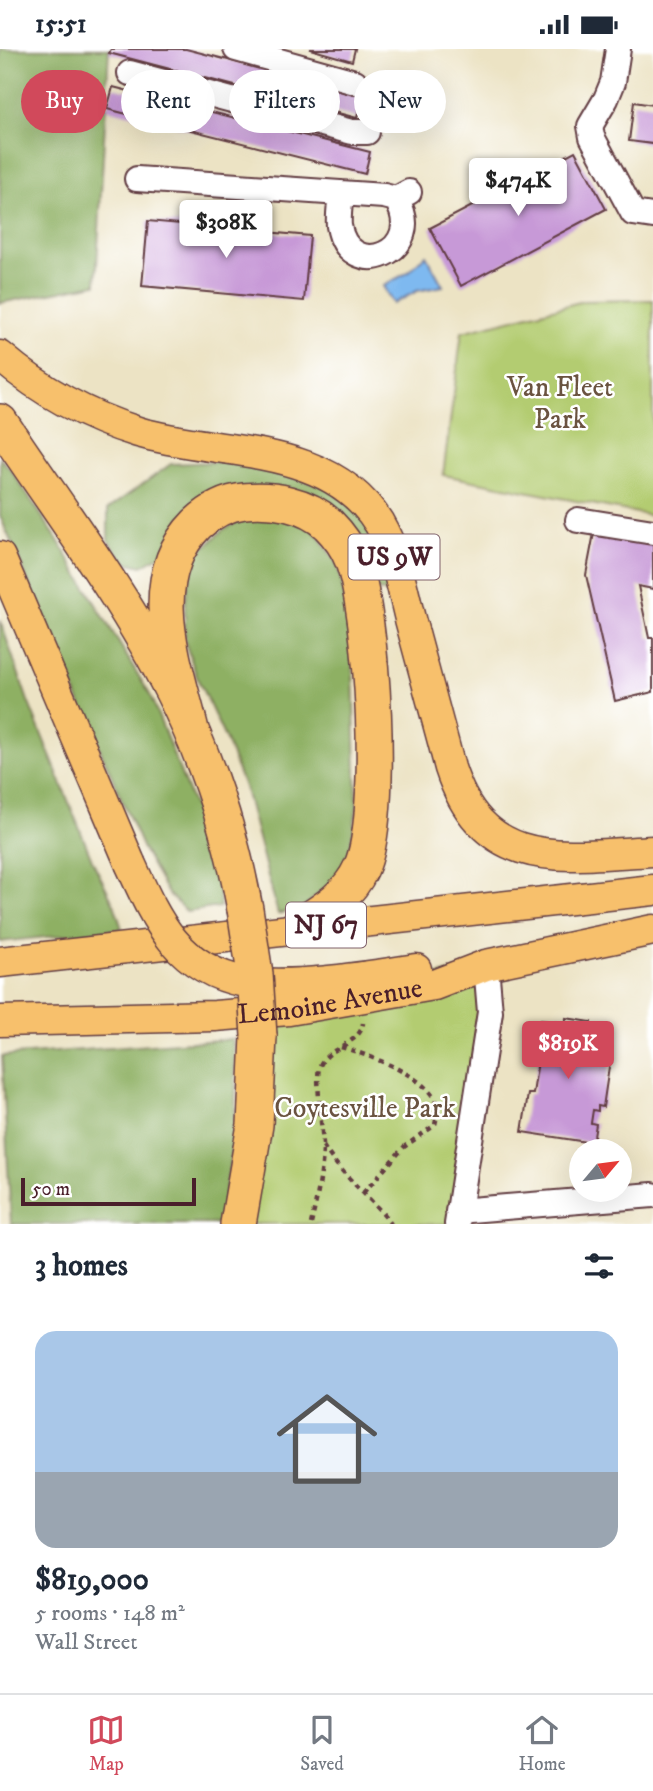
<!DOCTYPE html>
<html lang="en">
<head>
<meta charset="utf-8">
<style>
	body { margin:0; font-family:"IM FELL DW Pica",serif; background:#f6f6f7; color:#1f2937; height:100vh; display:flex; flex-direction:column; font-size:26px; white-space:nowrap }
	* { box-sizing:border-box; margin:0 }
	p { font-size:23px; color:#747a83 }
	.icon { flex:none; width:38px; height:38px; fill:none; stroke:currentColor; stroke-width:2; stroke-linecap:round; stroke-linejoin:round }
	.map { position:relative; height:1175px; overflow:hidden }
	.panel { display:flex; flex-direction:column; background:#fff; flex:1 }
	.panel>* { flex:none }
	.top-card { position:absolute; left:21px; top:21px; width:612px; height:63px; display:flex; gap:14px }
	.needle { width:46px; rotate:61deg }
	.controls { position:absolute; left:569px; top:1090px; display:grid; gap:14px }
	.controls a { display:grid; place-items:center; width:63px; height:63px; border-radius:50%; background:#fff; box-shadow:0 7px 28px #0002; font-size:35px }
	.scale { position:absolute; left:21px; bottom:18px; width:175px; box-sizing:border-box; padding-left:7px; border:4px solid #4a1f2b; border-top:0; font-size:19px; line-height:24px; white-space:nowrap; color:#4a1f2b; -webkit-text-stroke:5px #fff; paint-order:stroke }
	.price { position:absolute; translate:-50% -60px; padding:0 16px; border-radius:7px; background:#fff; color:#222; font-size:23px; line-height:46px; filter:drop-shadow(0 2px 4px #0008) }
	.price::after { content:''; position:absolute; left:50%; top:42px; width:21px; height:16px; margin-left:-10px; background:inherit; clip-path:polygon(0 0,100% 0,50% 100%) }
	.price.current { background:#d1495b; color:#fff }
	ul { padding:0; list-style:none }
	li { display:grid; align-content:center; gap:14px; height:371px; padding:0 35px }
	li+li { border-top:2px solid #e0e1e3 }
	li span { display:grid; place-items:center; height:217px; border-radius:21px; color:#555 }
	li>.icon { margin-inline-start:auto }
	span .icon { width:126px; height:126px; fill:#fffc; stroke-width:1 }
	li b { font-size:30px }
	h2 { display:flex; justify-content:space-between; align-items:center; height:84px; padding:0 35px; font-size:30px }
	.tag { padding:0 24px; border-radius:32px; background:#fff; box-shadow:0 7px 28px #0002; font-size:24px; line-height:63px }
	.tag.current { background:#d1495b; color:#fff }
	.status { display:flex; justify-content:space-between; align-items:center; height:49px; padding:0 35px; background:#fff; direction:ltr }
	.status svg { height:19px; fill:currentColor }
	.dock { display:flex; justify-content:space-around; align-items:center; height:98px; border-top:2px solid #e0e1e3; background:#fff; font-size:19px; color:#747a83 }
	.dock a { display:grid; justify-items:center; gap:4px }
	.dock .current { color:#d1495b }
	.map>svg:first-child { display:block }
</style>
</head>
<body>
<div class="status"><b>15:51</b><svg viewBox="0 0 49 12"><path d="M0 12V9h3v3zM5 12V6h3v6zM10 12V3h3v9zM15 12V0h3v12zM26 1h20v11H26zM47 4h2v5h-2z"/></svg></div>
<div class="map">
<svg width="653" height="1175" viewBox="0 0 653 1175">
	<rect width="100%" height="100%" fill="#fff"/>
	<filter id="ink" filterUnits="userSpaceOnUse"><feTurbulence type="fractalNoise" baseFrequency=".0143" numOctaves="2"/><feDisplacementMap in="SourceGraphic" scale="14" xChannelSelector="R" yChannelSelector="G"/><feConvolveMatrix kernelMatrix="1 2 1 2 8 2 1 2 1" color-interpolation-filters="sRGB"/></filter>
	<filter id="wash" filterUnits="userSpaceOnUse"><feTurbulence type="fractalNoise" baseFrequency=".00686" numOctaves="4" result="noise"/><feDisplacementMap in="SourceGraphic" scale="28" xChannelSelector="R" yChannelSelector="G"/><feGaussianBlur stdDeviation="1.57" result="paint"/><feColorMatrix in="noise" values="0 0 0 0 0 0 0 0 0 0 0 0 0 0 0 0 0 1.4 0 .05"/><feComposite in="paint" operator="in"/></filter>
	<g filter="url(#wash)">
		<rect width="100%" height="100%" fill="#ece3c4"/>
		<!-- green -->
		<path fill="#b3cc71" stroke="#7e764e" stroke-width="2" d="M 653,251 L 653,467 L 443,426 L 462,283 L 584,252 Z
			M 486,916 L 457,1175 L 238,1175 L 260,964 Z"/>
		<!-- forest -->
		<path fill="#8eb063" stroke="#6c6847" stroke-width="2" d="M 0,0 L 109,0 L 96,235 L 0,254 Z
			M 0,409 L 11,421 L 57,490 L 150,646 L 196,763 L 219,833 L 220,858 L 187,863 L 168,845 L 143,800 L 0,467 Z
			M 236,412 L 330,439 L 364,467 L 394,545 L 378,541 L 277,438 L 142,517 L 125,513 L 108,491 L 108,460 L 171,415 Z
			M 254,465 L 284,469 L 312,478 L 337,515 L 350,571 L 353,622 L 357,758 L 347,820 L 305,857 L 278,865 L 245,740 L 224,687 L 198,631 L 185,593 L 185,552 L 191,511 L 224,480 Z
			M 0,571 L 28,652 L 93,813 L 114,855 L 122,880 L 0,893 Z
			M 232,990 C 242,1051 230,1114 220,1175 L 11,1175 L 2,1007 Z"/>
		<!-- water -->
		<path fill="#7eb9f0" stroke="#646c8e" stroke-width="2" d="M 426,206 L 443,237 L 417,242 L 393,255 L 383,237 L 407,224 Z"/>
		<g id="blocks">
			<!-- building -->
			<path fill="#c799d7" d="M 111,0 L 186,0 L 362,46 L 357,69 L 109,4 Z
				M 310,0 L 355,0 L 352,12 Z
				M 113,38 L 370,103 L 365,125 L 107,60 Z
				M 634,53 L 653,56 L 653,95 L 629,92 Z
				M 575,102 L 606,160 L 461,237 L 430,179 L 480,153 L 478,148 L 523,124 L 525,129 Z
				M 203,171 L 256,176 L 255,182 L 310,187 L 304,252 L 142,237 L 148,172 L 202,177 Z
				M 595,479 L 653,489 L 653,540 L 638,537 L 649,589 L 653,589 L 653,643 L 615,652 L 586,526 Z
				M 566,969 L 591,973 L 590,979 L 610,982 L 607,997 L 612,998 L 603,1058 L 598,1057 L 598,1062 L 593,1061 L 591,1074 L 596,1075 L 593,1094 L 522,1083 L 528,1045 L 533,1045 L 542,985 L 537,985 L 540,971 L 565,974 Z"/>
		</g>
	</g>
	<g filter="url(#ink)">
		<use href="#blocks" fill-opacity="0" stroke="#623c42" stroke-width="2"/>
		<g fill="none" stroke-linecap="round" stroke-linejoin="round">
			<!-- minor casing -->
			<g stroke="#623c42" stroke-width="28">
				<path id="minor" d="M 236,0 L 355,33
					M 618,0 L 613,33 L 606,50 L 590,77 L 592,88 L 633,164 L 653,167
					M 130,24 L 352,83 L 367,83
					M 137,130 L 384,147 L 396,150 L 409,143
					M 341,144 C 340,155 338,167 339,177 C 349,235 429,203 396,150
					M 578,471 L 653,483
					M 458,1162 L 653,1146
					M 457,1175 L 490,963 L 486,916"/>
			</g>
			<!-- major casing -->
			<g stroke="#623c42" stroke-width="33">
				<g id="major">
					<path d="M 0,307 C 42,343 86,367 138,383 C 219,407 329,393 379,474 C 396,503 402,538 410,570 C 423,619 437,669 450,719 C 484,824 564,807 653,802"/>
					<path d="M 0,508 L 130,814"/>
					<path d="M 0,913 L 653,841"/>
					<path d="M 245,933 C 298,939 363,928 416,920"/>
					<path id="s1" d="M 0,972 L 215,967 L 289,961 L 434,936 L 486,916 L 653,881"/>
				</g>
			</g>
			<!-- highway casing -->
			<g stroke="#623c42" stroke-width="38">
				<path id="highway" d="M 0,373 C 59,461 125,548 173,643 C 207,711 231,784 245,860
					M 191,681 C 175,615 141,531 197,475 C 210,463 226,454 244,452 C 273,449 306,455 328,475 C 338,485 347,497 352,510 C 373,563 385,768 361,819 C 348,848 321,863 296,879
					M 238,1175 L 255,1076 L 259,987"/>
			</g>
			<!-- path -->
			<path stroke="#623c42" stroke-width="4.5" stroke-dasharray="5 5" stroke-linecap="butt" d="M 341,998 C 368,1006 419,1024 434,1049 C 439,1058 437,1066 435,1076 L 404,1098 L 363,1144
				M 323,1097 C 343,1128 370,1147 391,1175
				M 311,1175 C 317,1149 323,1122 323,1095 C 322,1080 316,1030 319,1019 C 326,997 360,997 363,974"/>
			<!-- minor -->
			<use href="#minor" stroke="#fff" stroke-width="24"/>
			<!-- major -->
			<use href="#major" stroke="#f7c06c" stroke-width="30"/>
			<!-- highway -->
			<use href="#highway" stroke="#f7c06c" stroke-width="35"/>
			<!-- major-bridge casing -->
			<g stroke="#623c42" stroke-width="33" stroke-linecap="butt">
				<path id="major-bridge" d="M 130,814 C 156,871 177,920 245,933"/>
			</g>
			<!-- highway-bridge casing -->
			<g stroke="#623c42" stroke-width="38" stroke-linecap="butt">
				<path id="highway-bridge" d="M 245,860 L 255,925 L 259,987"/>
			</g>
			<!-- major-bridge -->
			<use href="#major-bridge" stroke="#f7c06c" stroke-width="30"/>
			<!-- highway-bridge -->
			<use href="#highway-bridge" stroke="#f7c06c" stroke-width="35"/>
		</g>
	</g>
	<g text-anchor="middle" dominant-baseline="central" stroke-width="5" stroke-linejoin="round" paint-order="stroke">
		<!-- shield labels -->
		<g fill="#fff" stroke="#80626b" stroke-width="2">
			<rect x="348.5" y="485.5" width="91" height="45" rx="5"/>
			<rect x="286" y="853.5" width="80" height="45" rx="5"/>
		</g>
		<g font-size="26" font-weight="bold" fill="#4a1f2b">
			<text x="394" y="508">US 9W</text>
			<text x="326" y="876">NJ 67</text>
		</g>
		<!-- park labels -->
		<g font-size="28" fill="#6a5340" stroke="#fff">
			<text x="560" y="338">Van Fleet<tspan x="560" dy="32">Park</tspan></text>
			<text x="365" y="1059">Coytesville Park</text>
		</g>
		<!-- street labels -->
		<g font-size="28" fill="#4a1f2b" stroke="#fff">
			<text stroke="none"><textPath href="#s1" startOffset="331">Lemoine Avenue</textPath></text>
		</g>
	</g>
</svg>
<div class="controls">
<a><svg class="needle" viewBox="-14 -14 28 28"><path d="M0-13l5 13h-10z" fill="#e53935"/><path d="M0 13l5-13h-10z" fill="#747a83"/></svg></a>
</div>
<div class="scale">50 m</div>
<b class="price" style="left:518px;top:169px">$474K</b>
<b class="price" style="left:226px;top:211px">$308K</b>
<b class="price current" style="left:568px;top:1032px">$819K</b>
<div class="top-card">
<a class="tag current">Buy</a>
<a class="tag">Rent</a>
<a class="tag">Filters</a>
<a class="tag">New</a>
</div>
</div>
<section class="panel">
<h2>3 homes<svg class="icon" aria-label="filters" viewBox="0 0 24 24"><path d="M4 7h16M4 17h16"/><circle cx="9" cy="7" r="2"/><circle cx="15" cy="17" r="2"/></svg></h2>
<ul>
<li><span style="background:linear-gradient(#a9c7e8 65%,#9aa5b1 0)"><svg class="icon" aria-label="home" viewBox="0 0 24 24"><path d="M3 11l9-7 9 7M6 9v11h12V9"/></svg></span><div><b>$819,000</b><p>5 rooms · 148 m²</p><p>Wall Street</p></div></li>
</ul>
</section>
<nav class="dock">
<a class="current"><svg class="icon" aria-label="map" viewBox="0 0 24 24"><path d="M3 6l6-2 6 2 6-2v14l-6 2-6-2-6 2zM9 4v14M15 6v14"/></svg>Map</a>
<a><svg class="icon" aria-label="saved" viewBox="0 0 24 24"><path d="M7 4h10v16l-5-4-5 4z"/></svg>Saved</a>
<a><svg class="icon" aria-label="home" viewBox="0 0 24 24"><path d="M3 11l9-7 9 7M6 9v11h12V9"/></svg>Home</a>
</nav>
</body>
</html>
